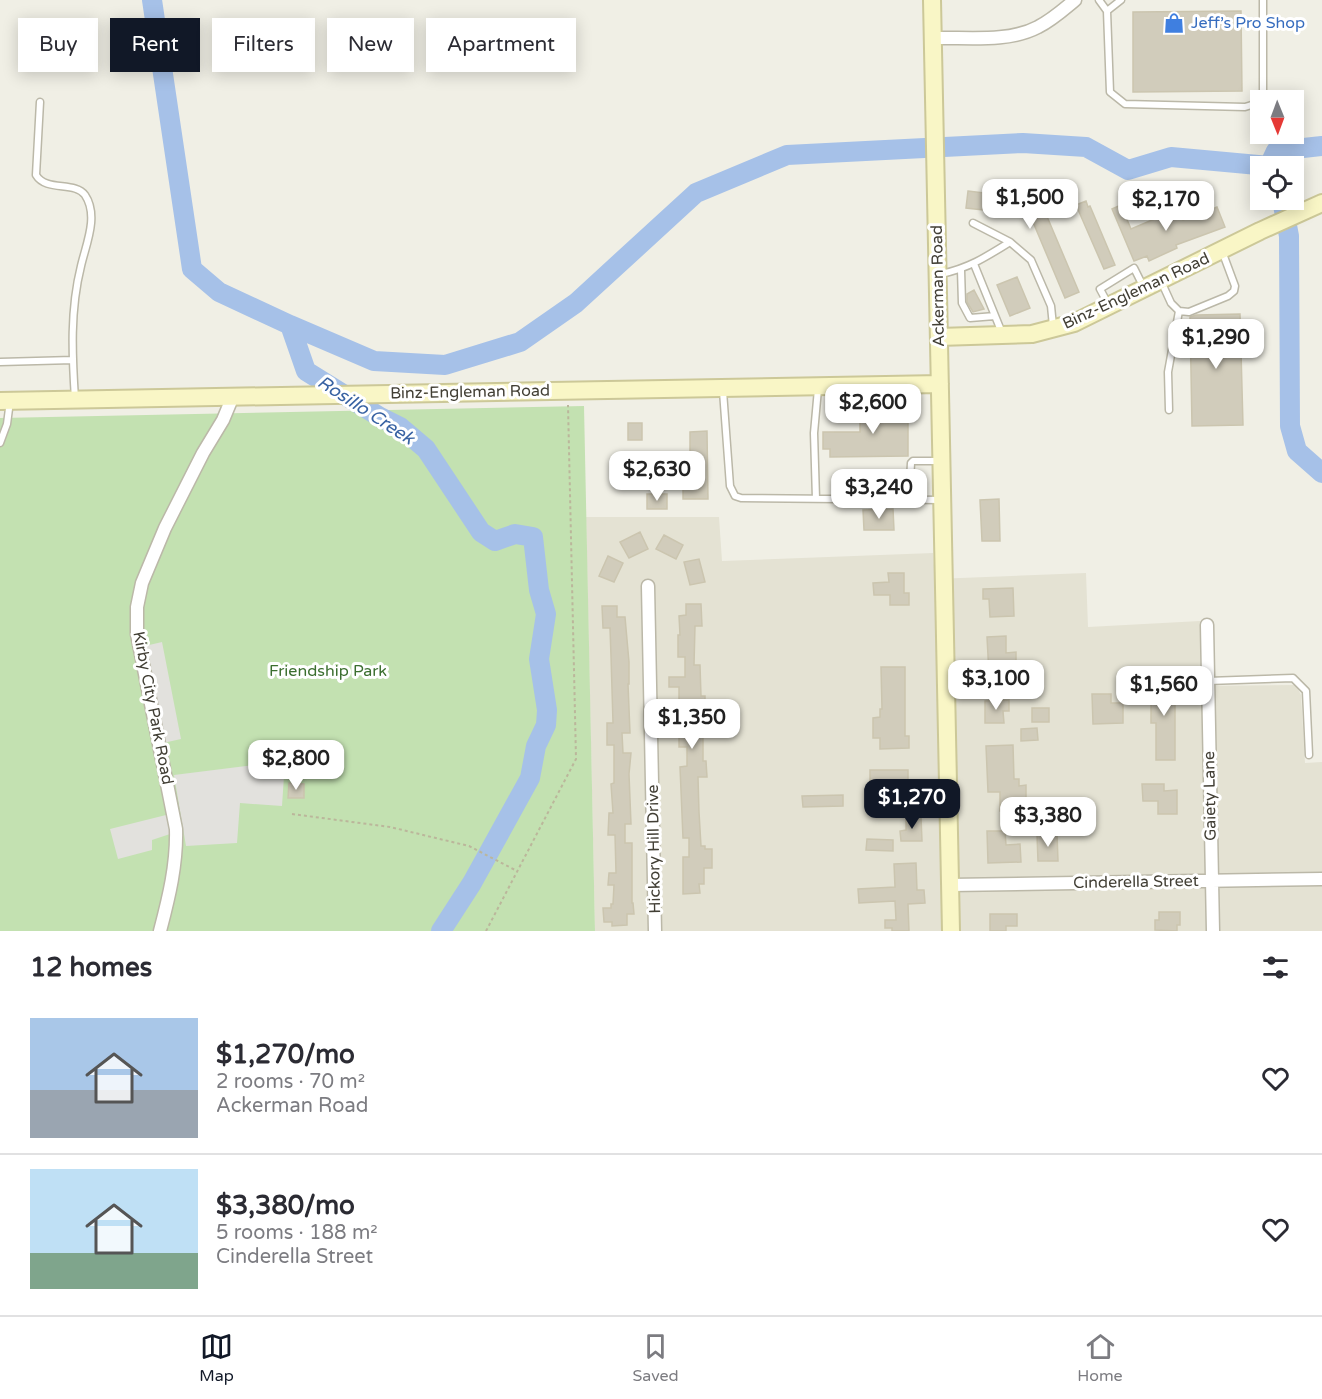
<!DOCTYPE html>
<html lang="en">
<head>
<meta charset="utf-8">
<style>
	body { margin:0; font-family:"Varela Round",sans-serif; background:#f2f2f3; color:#2b2b33; height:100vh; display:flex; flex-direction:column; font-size:22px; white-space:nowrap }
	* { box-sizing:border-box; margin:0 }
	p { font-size:20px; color:#7c7c81 }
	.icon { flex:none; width:33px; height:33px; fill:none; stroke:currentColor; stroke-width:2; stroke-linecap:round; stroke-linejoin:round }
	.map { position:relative; height:931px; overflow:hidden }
	.details { display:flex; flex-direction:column; background:#fff; flex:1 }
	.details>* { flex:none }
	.top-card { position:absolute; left:18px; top:18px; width:600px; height:54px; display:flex; gap:12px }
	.needle { width:39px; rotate:179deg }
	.buttons { position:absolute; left:1250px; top:90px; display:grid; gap:12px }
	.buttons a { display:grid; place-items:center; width:54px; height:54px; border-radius:0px; background:#fff; box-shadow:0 3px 15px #0003; font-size:30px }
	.price { position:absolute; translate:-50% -51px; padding:0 14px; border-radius:12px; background:#fff; color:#222; font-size:20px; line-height:39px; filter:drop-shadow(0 2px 3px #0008) }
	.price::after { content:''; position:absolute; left:50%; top:36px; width:18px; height:14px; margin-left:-9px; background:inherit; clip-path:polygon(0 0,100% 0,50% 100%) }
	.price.selected { background:#111827; color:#fff }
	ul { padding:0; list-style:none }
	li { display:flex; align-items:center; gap:18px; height:150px; padding:0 30px }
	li+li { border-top:2px solid #e1e1e2 }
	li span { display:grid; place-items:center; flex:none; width:168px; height:120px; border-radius:0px; color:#555 }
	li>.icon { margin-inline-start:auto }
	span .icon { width:72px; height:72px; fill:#fffc; stroke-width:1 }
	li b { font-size:26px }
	h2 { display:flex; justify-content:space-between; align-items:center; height:72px; padding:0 30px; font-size:26px }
	.pill { padding:0 21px; border-radius:0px; background:#fff; box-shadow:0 3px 15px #0003; font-size:21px; line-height:54px }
	.pill.selected { background:#111827; color:#fff }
	.tab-bar { display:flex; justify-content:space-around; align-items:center; height:84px; border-top:2px solid #e1e1e2; background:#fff; font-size:16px; color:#7c7c81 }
	.tab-bar a { display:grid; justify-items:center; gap:3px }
	.tab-bar .selected { color:#111827 }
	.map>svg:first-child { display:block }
</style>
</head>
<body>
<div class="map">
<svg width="1322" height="931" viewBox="0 0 1322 931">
	<rect width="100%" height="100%" fill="#f0efe5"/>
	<!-- residential -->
	<path fill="#e4e2d3" d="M 586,517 L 719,517 L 722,561 L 933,553 L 935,579 L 1086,573 L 1088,627 L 1200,621 L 1201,686 L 1296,685 L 1301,695 L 1305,763 L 1322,762 L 1322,931 L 595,931 Z"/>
	<!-- green -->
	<path fill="#c3e1b1" d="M 584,406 L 595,931 L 0,931 L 0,418 Z"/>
	<!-- parking -->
	<path fill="#e2e1dd" d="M 162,642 L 181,739 L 163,743 L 145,646 Z
		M 285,761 L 282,806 L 240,803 L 237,843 L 186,846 L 174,775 Z
		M 170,814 L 173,833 L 152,840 L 152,850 L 118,859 L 110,829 Z"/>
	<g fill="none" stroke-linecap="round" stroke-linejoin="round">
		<!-- river -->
		<path stroke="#a6c1e8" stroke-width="20" d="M 152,0 L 192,269 L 219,292 L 290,325 L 306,371 L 380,417 L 400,427 L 426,449 L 481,532 L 495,541 L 515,534 L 533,537 L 539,590 L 546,614 L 539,659 L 547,710 L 546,725 L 536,746 L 530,778 L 472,883 L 441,931
			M 1269,166 L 1276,151 L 1322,146
			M 1282,200 L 1289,236 L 1290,426 L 1297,451 L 1322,473
			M 290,325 L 374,361 L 445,365 L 520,342 L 576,303 L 696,193 L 787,155 L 1023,143 L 1086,147 L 1128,170 L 1171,157 L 1269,166"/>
	</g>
	<!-- building -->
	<path fill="#d1ccbb" stroke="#cbc5af" stroke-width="1.5" d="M 1241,11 L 1242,91 L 1133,92 L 1133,12 Z
		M 968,191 L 1040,200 L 1079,292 L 1065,298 L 1030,215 L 966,208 Z
		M 1086,201 L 1088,207 L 1090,206 L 1115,265 L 1104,269 L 1076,205 Z
		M 1121,205 L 1131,229 L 1178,209 L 1183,220 L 1217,207 L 1225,227 L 1176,245 L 1177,248 L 1149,261 L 1147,256 L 1134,261 L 1112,209 Z
		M 1017,277 L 1030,308 L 1010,316 L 997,285 Z
		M 974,290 L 984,309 L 973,312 L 967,302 L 967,294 Z
		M 1240,314 L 1243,425 L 1192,426 L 1190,317 L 1196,315 Z
		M 908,407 L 908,456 L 830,457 L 830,449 L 823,449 L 823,432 L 860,432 L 860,408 Z
		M 628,423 L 642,423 L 642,440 L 628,440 Z
		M 707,431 L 708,499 L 683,499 L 683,464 L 690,464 L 690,432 Z
		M 647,494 L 667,494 L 667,509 L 647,509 Z
		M 999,499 L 1000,541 L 982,541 L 980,500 Z
		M 893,509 L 894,530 L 864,530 L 863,510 Z
		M 640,532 L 648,549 L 629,558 L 620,542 Z
		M 664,535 L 683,545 L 676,559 L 656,549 Z
		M 608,556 L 623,563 L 614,582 L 599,576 Z
		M 699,559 L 705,582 L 690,585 L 684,562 Z
		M 888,573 L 904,573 L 904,593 L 909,593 L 909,605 L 890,605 L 890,595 L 874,595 L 873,583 L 889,582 Z
		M 1013,588 L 1014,616 L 990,617 L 989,599 L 983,599 L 983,589 Z
		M 686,604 L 701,604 L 702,626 L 695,626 L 694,665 L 700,665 L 701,696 L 705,696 L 705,716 L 703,716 L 703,761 L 706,761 L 707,777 L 698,777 L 699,812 L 701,846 L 705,846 L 705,849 L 712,849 L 712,868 L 704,868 L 704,884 L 699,884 L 700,893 L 683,894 L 683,857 L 689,857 L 689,838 L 683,838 L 680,767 L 687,766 L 687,747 L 679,747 L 679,687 L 669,687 L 669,677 L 685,677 L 685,657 L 678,657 L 678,635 L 680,635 L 679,616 L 686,615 Z
		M 602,606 L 617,606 L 617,617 L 625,617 L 629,662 L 629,684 L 628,684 L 630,733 L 622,733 L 623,753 L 631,753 L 629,774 L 631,824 L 625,824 L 625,843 L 632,843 L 632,903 L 633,903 L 634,914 L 627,914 L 627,925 L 612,926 L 612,922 L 604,922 L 603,908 L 611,908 L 611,904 L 613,904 L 614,885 L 608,885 L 609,873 L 616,873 L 615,835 L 608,835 L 609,813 L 613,813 L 611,784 L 614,783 L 614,745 L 607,745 L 607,723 L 613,723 L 611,656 L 610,628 L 603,628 Z
		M 1006,636 L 1006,653 L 1016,652 L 1016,663 L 1006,663 L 1006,674 L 989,674 L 987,637 Z
		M 881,667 L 905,667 L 905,736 L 909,736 L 909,748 L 880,749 L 880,738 L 873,738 L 873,718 L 880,717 L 880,709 L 882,709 Z
		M 1151,675 L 1171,675 L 1171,696 L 1175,696 L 1175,760 L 1156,760 L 1156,723 L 1151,723 Z
		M 1092,694 L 1111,694 L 1111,703 L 1123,703 L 1123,723 L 1093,724 Z
		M 1009,700 L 1009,711 L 1003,711 L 1004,723 L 985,723 L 985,701 Z
		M 1032,708 L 1049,708 L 1049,722 L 1032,722 Z
		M 1037,728 L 1038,740 L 1021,741 L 1021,729 Z
		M 1013,745 L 1014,779 L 1019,779 L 1019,786 L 1026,785 L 1026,803 L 1019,803 L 1019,811 L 1000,811 L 1000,792 L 988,792 L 986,746 Z
		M 870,770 L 908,770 L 908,795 L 886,795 L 886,788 L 870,787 Z
		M 289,783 L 304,784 L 304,798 L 288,798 Z
		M 1142,784 L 1164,784 L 1164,791 L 1177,790 L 1177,814 L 1158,814 L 1158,801 L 1143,801 Z
		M 843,795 L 843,806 L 803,807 L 802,796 Z
		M 906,817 L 921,817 L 922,841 L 901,841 L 900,831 L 906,830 Z
		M 987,831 L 1005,831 L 1006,845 L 1020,844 L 1021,862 L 988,863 Z
		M 1057,834 L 1058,861 L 1038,861 L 1037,835 Z
		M 867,839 L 893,840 L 893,851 L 866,850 Z
		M 916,863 L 917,890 L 924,890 L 925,903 L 908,904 L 909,931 L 892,931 L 892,928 L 885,928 L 885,920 L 896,920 L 895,901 L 859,903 L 858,889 L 895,887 L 894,864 Z
		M 1159,912 L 1180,912 L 1180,925 L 1177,925 L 1177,931 L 1155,930 L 1155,920 L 1159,920 Z
		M 990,914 L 1017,914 L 1017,926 L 1006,926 L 1006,931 L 990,931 Z"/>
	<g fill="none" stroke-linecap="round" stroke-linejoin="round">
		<!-- lane casing -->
		<g stroke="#bbb8a8" stroke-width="9">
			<path id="lane" d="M 1099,0 L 1107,11 L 1110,92 L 1125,104 L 1245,107 L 1258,103 L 1263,96 L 1263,0
				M 1107,11 L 1121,0
				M 40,102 L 36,175 C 46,192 75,181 85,195 C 99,216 86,244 81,266 C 70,310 72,354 75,399
				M 973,223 L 1010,242
				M 974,264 L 1002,333
				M 961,270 L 962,303 L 970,318 L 995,316
				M 941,274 C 969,268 986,257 1010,242 L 1031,260 L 1051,306 L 1053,326
				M 1161,281 L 1171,303 L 1179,311 L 1189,312 L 1228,296 L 1234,291 L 1235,286 L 1222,251
				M 1108,304 L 1100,289 L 1134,268 L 1143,286
				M 0,362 L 73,360
				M 723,391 L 730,486 L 735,496 L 741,498 L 942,500
				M 1169,410 L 1168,372 L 1179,311
				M 0,443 L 7,424 L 10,401
				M 816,499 L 814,433 L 818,389
				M 909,499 L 911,463 L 913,461 L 940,461
				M 1208,681 L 1293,678 L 1306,691 L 1309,755"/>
		</g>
		<!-- street casing -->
		<g stroke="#bbb8a8" stroke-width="15">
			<path id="street" d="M 932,38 C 966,37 1008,43 1038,27 C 1052,20 1063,10 1075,0
				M 648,586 L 655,931
				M 1207,625 L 1213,931
				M 950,885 L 1322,879
				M 160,931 C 169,897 177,864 176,829 L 137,634 L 137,607 L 142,583 L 165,528 L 203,453 L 223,420 L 233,396"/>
		</g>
		<!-- secondary casing -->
		<g stroke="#ccc898" stroke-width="20">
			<path id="secondary" d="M 932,0 L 951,931
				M 939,337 L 1032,334 L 1074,323 L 1260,231 L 1322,203
				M 0,401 L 940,384"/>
		</g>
		<!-- path -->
		<path stroke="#bbb69b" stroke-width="2" stroke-dasharray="3 3" stroke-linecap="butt" d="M 292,814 L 390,827 L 469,846 L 517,871
			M 486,931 L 576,759 L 568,405"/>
		<!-- lane -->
		<use href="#lane" stroke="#fff" stroke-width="6"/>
		<!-- street -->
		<use href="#street" stroke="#fff" stroke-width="12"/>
		<!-- secondary -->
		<use href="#secondary" stroke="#f9f6c6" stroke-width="16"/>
	</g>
	<!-- icons -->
	<defs>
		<g id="shop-bare" transform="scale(1.62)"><path d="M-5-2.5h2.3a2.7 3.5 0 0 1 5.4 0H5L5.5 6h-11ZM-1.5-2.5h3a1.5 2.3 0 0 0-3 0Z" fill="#3f7fe0" stroke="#fff" stroke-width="2.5" paint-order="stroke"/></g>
	</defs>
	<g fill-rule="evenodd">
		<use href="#shop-bare" x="1174" y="23"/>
	</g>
	<g text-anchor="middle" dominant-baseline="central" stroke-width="6" stroke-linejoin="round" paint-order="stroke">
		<!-- shop labels -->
		<g font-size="16" fill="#366cbe" stroke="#fff" text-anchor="start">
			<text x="1191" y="23">Jeff’s Pro Shop</text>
		</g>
		<!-- street labels -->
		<g font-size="16" fill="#423f35" stroke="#fff">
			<text transform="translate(938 286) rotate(-91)">Ackerman Road</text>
			<text transform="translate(1136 291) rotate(-25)">Binz-Engleman Road</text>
			<text transform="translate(470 392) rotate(-1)">Binz-Engleman Road</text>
			<text transform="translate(153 708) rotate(79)">Kirby City Park Road</text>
			<text transform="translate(1210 796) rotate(-91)">Gaiety Lane</text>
			<text transform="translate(654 849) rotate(-91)">Hickory Hill Drive</text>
			<text transform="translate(1136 882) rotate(-1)">Cinderella Street</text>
		</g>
		<!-- park labels -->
		<g font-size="16" fill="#3b6e2f" stroke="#fff">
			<text x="328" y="671">Friendship Park</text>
		</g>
		<!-- water labels -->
		<g font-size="18" font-style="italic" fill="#3963a3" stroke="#fff">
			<text transform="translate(366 410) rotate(33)">Rosillo Creek</text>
		</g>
	</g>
</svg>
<div class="buttons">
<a><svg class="needle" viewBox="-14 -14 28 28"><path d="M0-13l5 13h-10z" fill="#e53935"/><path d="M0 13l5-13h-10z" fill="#7c7c81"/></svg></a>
<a><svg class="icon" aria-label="locate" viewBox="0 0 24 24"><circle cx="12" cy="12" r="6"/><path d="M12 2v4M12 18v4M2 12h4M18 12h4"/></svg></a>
</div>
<b class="price" style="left:1030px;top:230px">$1,500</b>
<b class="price" style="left:1166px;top:232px">$2,170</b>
<b class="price" style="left:1216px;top:370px">$1,290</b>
<b class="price" style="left:873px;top:435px">$2,600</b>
<b class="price" style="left:657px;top:502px">$2,630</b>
<b class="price" style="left:879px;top:520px">$3,240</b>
<b class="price" style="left:996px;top:711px">$3,100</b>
<b class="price" style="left:1164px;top:717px">$1,560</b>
<b class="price" style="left:692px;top:750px">$1,350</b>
<b class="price" style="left:296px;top:791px">$2,800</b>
<b class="price selected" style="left:912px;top:830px">$1,270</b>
<b class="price" style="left:1048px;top:848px">$3,380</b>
<div class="top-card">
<a class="pill">Buy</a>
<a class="pill selected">Rent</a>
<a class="pill">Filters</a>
<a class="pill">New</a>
<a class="pill">Apartment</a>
</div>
</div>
<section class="details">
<h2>12 homes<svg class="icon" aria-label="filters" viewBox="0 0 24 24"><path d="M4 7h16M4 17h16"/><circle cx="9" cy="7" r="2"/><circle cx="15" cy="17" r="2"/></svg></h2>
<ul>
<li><span style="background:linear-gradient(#a9c7e8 60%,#9aa5b1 0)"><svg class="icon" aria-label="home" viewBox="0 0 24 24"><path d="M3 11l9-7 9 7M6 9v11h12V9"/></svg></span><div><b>$1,270/mo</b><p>2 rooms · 70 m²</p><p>Ackerman Road</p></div><svg class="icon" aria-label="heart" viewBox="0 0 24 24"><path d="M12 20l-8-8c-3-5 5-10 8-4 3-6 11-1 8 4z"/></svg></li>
<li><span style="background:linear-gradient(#bfe0f5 70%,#7fa58c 0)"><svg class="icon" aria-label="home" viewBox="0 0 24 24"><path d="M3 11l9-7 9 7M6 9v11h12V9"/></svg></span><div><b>$3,380/mo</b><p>5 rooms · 188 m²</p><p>Cinderella Street</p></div><svg class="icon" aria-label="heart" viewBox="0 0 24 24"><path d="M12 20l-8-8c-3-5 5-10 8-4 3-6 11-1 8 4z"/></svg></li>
</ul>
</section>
<nav class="tab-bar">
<a class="selected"><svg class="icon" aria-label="map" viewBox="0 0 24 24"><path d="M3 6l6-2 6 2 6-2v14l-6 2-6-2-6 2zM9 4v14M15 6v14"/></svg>Map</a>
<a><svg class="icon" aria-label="saved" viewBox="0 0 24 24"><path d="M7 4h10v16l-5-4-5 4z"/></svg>Saved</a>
<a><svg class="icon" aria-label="home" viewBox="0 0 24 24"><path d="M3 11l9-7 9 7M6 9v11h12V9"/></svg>Home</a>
</nav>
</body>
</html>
